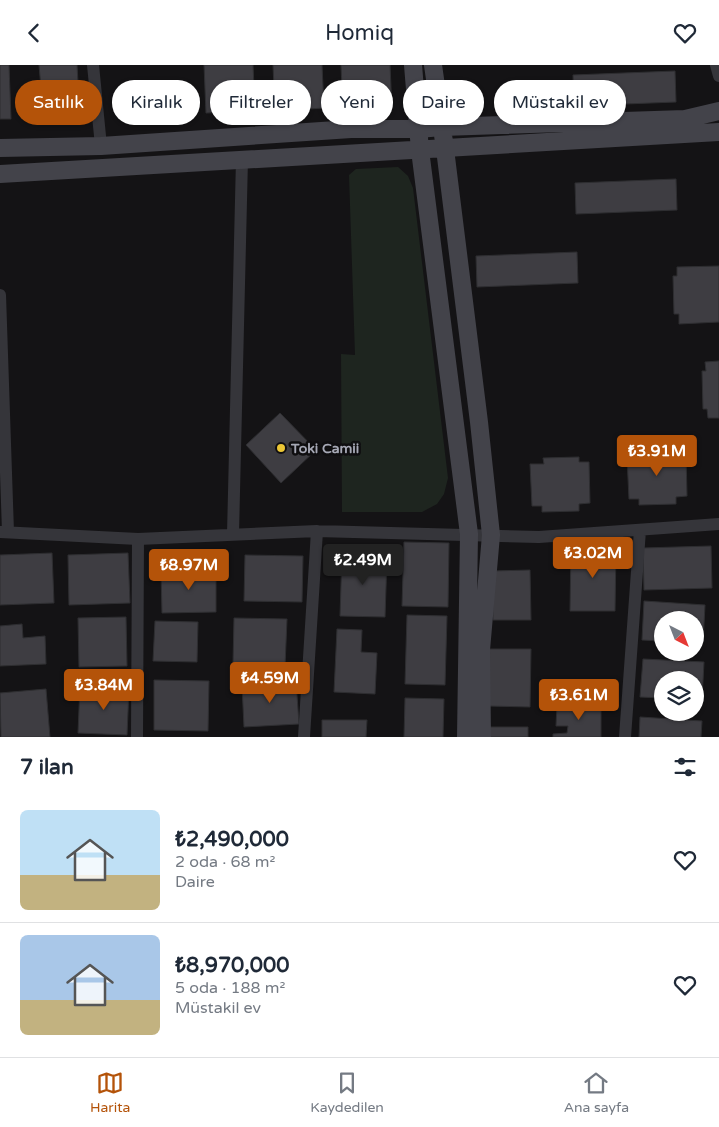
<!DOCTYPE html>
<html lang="tr">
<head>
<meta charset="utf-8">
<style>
	body { margin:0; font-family:"Varela Round",sans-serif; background:#f2f2f3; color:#1f2937; height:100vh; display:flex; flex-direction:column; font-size:19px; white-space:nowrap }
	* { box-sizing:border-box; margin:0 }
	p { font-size:16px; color:#747a83 }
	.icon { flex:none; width:28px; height:28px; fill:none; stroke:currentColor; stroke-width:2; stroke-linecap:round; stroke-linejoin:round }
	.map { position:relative; height:672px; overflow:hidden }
	.sheet { display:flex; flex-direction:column; background:#fff; flex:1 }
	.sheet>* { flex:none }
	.guide { position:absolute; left:15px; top:15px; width:690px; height:45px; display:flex; gap:10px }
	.needle { width:32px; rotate:138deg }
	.fabs { position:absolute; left:654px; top:546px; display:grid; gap:10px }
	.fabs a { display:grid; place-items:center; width:50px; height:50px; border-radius:50%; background:#fff; box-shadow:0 1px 4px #0004; font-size:25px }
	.price { position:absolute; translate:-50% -42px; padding:0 11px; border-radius:5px; background:#b45309; color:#fff; font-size:16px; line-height:32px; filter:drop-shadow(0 1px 2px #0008) }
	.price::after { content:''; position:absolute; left:50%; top:30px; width:15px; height:11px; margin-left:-8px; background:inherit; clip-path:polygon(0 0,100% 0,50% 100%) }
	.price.on { background:#222; color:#fff }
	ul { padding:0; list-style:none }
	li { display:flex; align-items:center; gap:15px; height:125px; padding:0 20px }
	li+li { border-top:1px solid #e0e1e3 }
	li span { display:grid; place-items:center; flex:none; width:140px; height:100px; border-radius:8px; color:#555 }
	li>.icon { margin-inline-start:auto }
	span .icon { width:60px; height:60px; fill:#fffc; stroke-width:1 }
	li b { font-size:21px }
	h2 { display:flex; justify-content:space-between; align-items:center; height:60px; padding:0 20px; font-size:21px }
	.pill { padding:0 18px; border-radius:22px; background:#fff; box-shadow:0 1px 4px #0004; font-size:18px; line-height:45px }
	.pill.on { background:#b45309; color:#fff }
	header { display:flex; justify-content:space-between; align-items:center; height:65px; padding:0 20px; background:#fff; font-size:22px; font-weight:600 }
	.tabs { display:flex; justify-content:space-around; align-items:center; height:70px; border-top:1px solid #e0e1e3; background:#fff; font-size:14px; color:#747a83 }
	.tabs a { display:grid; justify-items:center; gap:2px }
	.tabs .on { color:#b45309 }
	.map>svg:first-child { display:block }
</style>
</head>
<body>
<header><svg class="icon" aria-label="back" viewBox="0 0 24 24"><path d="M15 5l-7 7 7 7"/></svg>Homiq<svg class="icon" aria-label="heart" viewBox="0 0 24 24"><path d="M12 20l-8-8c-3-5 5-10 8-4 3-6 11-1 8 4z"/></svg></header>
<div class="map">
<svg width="719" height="672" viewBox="0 0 719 672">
	<rect width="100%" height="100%" fill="#141315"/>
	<!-- green -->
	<path fill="#1e251f" d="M 398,102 L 408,111 L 413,123 L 448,413 L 444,429 L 437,439 L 422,447 L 342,447 L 341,289 L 355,290 L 349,110 L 356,104 Z"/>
	<!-- building -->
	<path fill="#3e3d42" stroke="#2e2e31" d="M 0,0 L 9,0 L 11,54 L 0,54 Z
		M 39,0 L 77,0 L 80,52 L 28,55 L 26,24 L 41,23 Z
		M 204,0 L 253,0 L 255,46 L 206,48 Z
		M 273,0 L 322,0 L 324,43 L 275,46 Z
		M 341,0 L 390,0 L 392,44 L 343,46 Z
		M 675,6 L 676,37 L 574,41 L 573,10 Z
		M 676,114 L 677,145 L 576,149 L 575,118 Z
		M 577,187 L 578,218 L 477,222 L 476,191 Z
		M 719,201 L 719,257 L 679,259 L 679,249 L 674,249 L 673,211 L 677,211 L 677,202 Z
		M 719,296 L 719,353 L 708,353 L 707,344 L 703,344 L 702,306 L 706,306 L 705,297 Z
		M 280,348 L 316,385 L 281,418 L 246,380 Z
		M 676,385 L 676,391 L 686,390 L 687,431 L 676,432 L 676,439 L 639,440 L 639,434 L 629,434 L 627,392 L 641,392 L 640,386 Z
		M 579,392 L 579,397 L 589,397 L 590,438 L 579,439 L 579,446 L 542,447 L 542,441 L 532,441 L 530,399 L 544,399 L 543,393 Z
		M 404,477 L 449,478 L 448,542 L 402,541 Z
		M 711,481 L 712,523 L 644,525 L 643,483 Z
		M 571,482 L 616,482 L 615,546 L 570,546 Z
		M 52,488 L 54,538 L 0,540 L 0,490 Z
		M 128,488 L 130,538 L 69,540 L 68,490 Z
		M 245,490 L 303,491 L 302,537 L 244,536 Z
		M 342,490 L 387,492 L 385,552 L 340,551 Z
		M 216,505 L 216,547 L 162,548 L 161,506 Z
		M 530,505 L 531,555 L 493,555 L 492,506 Z
		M 644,536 L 705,540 L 703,578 L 695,578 L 695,555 L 662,555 L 662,576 L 642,575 Z
		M 407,550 L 447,551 L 445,620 L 405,619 Z
		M 126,552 L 127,601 L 79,602 L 78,553 Z
		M 234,553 L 287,554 L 285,601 L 233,599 Z
		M 155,556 L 198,557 L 197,597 L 153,596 Z
		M 22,559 L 23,573 L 45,571 L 46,599 L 0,601 L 0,561 Z
		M 337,564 L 362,565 L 361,587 L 377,588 L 375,629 L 334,627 Z
		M 488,584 L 531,584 L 530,642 L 487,641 Z
		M 643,594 L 704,597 L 702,635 L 695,635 L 695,615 L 662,615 L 662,633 L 640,632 Z
		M 154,615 L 209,616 L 208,666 L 154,665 Z
		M 296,616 L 299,659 L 244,662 L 242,620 Z
		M 80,621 L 129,623 L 127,670 L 78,668 Z
		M 46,624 L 50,672 L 1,672 L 0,628 Z
		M 405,633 L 444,634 L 443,672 L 404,672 Z
		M 557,640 L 601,641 L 601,672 L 553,672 L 553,669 L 567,668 L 568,661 L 556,661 Z
		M 640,652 L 702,656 L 701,672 L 639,672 Z
		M 322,655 L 367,655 L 366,672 L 322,672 Z
		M 489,662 L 528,662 L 528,672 L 489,672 Z"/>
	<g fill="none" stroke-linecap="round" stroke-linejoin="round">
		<!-- street -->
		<path stroke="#35353a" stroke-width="12" d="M 93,0 L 101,81
			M 716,0 L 719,11
			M 0,230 L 8,467
			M 0,467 L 138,474 L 317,466 L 539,472 L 719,459
			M 233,469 L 242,94
			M 137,672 L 138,474
			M 304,672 L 317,466
			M 625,672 L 640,465"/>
		<!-- secondary -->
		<path stroke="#43434a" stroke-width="18" d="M 413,0 L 420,85 L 469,469 L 466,672
			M 433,0 L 445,84 L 479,357 L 491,470 L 481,585 L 482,672
			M 0,83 L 101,81 L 351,64 L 418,64 L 442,62 L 685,54 L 719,46
			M 0,109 L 719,67"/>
	</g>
	<!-- markers -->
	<circle fill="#ebc635" stroke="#0f0e10" stroke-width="2" cx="281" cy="383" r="5"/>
	<g text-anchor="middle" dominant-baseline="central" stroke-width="5" stroke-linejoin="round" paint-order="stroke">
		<!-- poi labels -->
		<g font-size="14" font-weight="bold" fill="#a6a8b5" stroke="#0f0e10" text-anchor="start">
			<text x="291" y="383">Toki Camii</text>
		</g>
	</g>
</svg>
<div class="fabs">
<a><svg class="needle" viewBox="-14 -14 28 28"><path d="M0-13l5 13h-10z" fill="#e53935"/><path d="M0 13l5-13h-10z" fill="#747a83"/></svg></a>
<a><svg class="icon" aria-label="layers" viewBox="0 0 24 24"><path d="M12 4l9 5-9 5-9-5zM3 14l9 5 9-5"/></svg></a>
</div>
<b class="price" style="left:657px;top:412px">₺3.91M</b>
<b class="price" style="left:593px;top:514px">₺3.02M</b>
<b class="price on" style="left:363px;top:521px">₺2.49M</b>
<b class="price" style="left:189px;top:526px">₺8.97M</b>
<b class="price" style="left:270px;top:639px">₺4.59M</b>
<b class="price" style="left:104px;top:646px">₺3.84M</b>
<b class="price" style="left:579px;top:656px">₺3.61M</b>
<div class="guide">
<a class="pill on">Satılık</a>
<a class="pill">Kiralık</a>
<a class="pill">Filtreler</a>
<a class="pill">Yeni</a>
<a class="pill">Daire</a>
<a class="pill">Müstakil ev</a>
</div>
</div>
<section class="sheet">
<h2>7 ilan<svg class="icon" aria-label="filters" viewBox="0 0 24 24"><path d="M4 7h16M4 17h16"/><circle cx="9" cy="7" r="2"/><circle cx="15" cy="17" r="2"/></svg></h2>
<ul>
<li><span style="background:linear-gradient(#bfe0f5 65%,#c2b280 0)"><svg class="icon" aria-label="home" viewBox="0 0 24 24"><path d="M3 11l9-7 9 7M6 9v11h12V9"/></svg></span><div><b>₺2,490,000</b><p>2 oda · 68 m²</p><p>Daire</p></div><svg class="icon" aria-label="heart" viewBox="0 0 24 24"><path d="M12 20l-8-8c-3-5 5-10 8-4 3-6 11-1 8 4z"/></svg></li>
<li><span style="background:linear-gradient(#a9c7e8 65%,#c2b280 0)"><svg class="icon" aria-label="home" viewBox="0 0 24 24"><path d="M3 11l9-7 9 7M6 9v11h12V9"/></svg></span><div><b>₺8,970,000</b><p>5 oda · 188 m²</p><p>Müstakil ev</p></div><svg class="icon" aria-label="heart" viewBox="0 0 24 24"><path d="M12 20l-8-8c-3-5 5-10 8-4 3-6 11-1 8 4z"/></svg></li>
</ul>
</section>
<nav class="tabs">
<a class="on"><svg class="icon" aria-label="map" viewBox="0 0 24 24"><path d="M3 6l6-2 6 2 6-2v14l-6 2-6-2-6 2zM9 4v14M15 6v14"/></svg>Harita</a>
<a><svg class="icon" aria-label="saved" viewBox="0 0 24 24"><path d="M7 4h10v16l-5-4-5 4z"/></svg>Kaydedilen</a>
<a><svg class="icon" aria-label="home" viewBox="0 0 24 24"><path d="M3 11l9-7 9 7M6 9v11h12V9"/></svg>Ana sayfa</a>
</nav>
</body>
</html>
